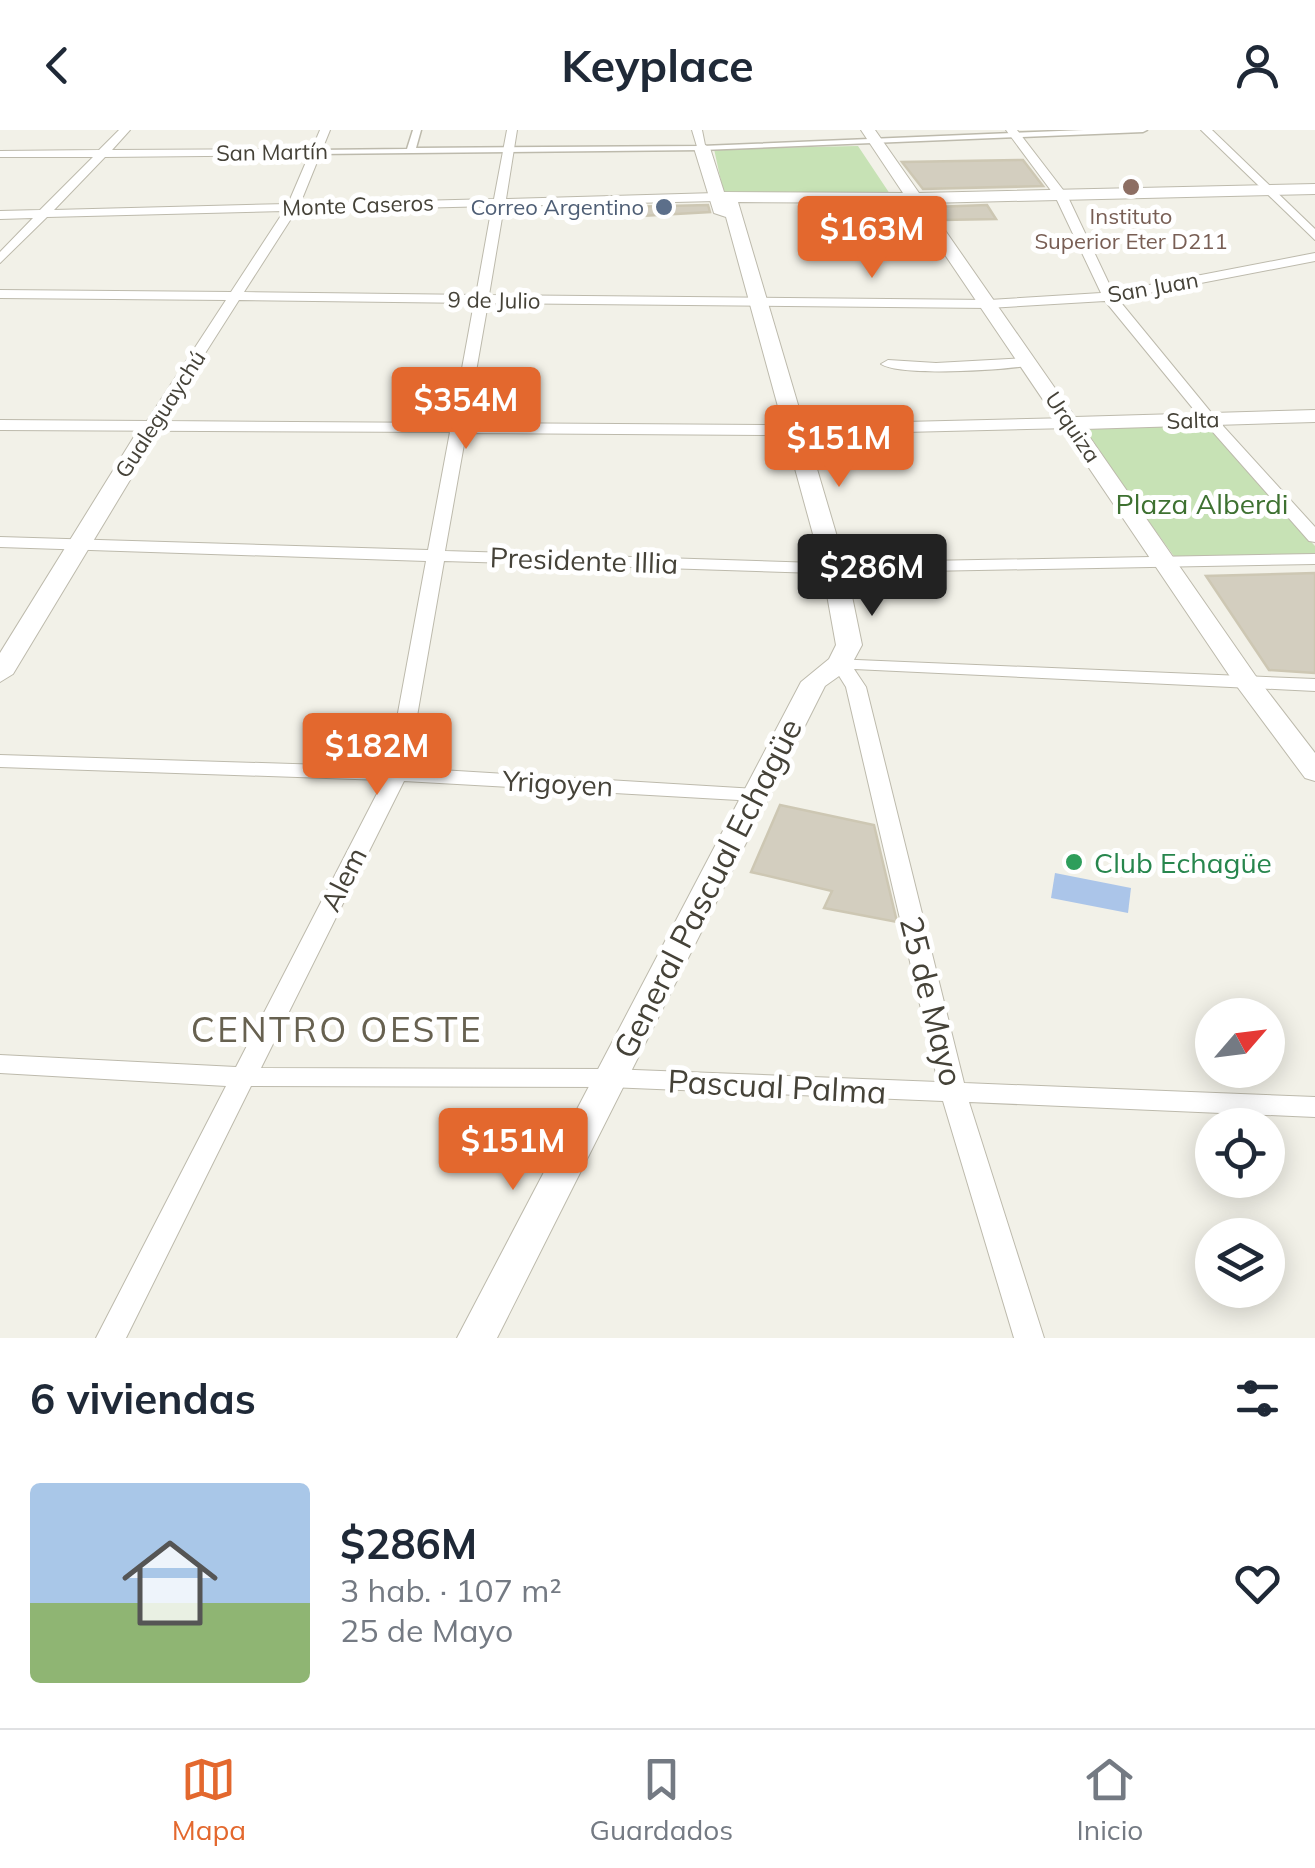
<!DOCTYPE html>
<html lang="es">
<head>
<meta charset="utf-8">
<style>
	body { margin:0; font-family:Mulish,sans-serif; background:#f6f6f7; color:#1f2937; height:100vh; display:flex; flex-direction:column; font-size:38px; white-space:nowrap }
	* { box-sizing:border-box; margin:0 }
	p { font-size:32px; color:#747a83 }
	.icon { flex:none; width:55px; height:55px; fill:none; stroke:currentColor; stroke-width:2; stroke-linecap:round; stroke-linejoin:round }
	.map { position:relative; height:1208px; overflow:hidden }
	.sheet { display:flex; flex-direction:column; background:#fff; flex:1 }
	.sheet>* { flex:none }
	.needle { width:65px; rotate:62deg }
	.controls { position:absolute; left:1195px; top:868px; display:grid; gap:20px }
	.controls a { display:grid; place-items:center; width:90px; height:90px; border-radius:50%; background:#fff; box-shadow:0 5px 25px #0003; font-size:50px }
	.price { position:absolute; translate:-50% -85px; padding:0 22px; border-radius:10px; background:#e3682e; color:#fff; font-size:32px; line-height:65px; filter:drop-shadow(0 2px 5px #0008) }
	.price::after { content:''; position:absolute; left:50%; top:60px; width:30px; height:22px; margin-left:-15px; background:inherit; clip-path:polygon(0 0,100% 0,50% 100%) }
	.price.selected { background:#222; color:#fff }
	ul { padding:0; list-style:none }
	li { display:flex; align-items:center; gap:30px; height:250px; padding:0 30px }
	li span { display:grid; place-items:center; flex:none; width:280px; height:200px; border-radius:10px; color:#555 }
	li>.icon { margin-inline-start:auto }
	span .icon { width:120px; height:120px; fill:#fffc; stroke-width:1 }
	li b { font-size:42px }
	h2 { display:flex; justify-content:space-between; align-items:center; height:120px; padding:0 30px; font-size:42px }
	header { display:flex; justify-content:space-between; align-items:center; height:130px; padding:0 30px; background:#fff; font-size:45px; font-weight:700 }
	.menu { display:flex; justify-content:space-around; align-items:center; height:140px; border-top:2px solid #e0e1e3; background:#fff; font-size:28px; color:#747a83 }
	.menu a { display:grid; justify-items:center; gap:5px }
	.menu .selected { color:#e3682e }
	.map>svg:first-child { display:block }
</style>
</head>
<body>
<header><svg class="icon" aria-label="back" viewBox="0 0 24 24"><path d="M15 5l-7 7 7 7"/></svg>Keyplace<svg class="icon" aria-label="person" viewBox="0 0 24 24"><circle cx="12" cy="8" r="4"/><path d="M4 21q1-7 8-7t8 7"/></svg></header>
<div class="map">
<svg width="1315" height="1208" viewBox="0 0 1315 1208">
	<rect width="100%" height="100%" fill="#f2f1e8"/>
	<!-- green -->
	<path fill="#c7e2b5" d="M 858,16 L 890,64 L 724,65 L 714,19 Z
		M 1203,292 L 1315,416 L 1315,424 L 1176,429 L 1081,298 Z"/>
	<!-- water -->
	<path fill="#abc5e9" d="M 1055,743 L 1131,758 L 1128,783 L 1051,768 Z"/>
	<!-- building -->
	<path fill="#d3cebf" stroke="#cdc7b3" stroke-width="2.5" d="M 1023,30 L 1043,56 L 923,59 L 902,32 Z
		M 708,75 L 710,82 L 624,87 L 623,77 Z
		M 987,75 L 996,89 L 942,90 L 933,77 Z
		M 863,78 L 891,127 L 829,129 L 805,80 Z
		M 1315,443 L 1315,543 L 1269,540 L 1206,446 Z
		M 780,675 L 874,695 L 897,792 L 824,778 L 832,761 L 751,742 Z"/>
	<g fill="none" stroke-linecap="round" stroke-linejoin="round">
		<!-- pedestrian casing -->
		<g stroke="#bdbaac" stroke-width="3">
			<path id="pedestrian" d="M 413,0 L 421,0 L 416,18 L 702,16 L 1084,0 L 1147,0 L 1143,2 L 702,20 L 315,24 L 311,22 L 315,20 L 407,19 Z"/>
		</g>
		<!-- minor casing -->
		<g stroke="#bdbaac" stroke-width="2">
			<path id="minor" d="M 119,0 L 130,0 L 112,20 L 312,19 L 320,0 L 330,0 L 300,74 L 494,69 L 507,0 L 517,0 L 506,69 L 716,63 L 722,67 L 716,71 L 504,76 L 489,165 L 989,170 L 1101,163 L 1055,66 L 1006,0 L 1017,0 L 1067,65 L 1113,162 L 1315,123 L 1315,131 L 1118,169 L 1214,286 L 1315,397 L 1315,412 L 1309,411 L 1204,292 L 1105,171 L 989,178 L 488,173 L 467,293 L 780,295 L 1071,288 L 1079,293 L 1071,298 L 780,305 L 466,303 L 445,421 L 817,433 L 1315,424 L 1315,434 L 817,443 L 444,431 L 408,638 L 756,659 L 766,665 L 756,671 L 404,651 L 261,938 L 609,939 L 938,952 L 846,557 L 831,533 L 833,529 L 1315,549 L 1315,561 L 854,539 L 866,557 L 964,953 L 1315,967 L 1315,987 L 969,972 L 1044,1208 L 1014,1208 L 943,971 L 609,957 L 251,956 L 126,1208 L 96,1208 L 226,956 L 0,943 L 0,925 L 236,937 L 384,650 L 0,637 L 0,625 L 388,637 L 426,431 L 0,417 L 0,407 L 428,420 L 450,302 L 0,300 L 0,290 L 147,291 L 226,170 L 0,168 L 0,160 L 231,162 L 284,81 L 47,87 L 0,133 L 0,122 L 33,88 L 0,89 L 0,81 L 40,80 L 93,27 L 0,27 L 0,21 L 99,20 ZM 309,25 L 288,74 L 54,80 L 105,27 ZM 492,76 L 476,165 L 244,162 L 296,81 ZM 239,170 L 474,173 L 452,293 L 162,291 Z
				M 692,0 L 702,0 L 706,20 L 698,20 Z
				M 1201,0 L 1212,0 L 1315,99 L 1315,110 Z
				M 1028,228 L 1033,229 L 1033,235 C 1005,240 901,247 881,234 L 888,230 L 936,233 Z"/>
		</g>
		<!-- tertiary casing -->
		<g stroke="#bdbaac" stroke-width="2">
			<path id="tertiary" d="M 861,0 L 875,0 L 919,63 L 1315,54 L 1315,64 L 926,73 L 1075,287 L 1315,280 L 1315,292 L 1084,299 L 1255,545 L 1315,623 L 1315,651 L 1305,648 L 1233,551 L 910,73 L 738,72 L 846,437 L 862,515 L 849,539 L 825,556 L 497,1208 L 457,1208 L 801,552 L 829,529 L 836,515 L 822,437 L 726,87 L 714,83 L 694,18 L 702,13 L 710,18 L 724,62 L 903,63 Z
				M 151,291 L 162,297 L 13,544 L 0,552 L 0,523 L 140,297 Z"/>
		</g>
		<!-- pedestrian -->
		<use href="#pedestrian" fill="#fff" fill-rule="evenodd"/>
		<!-- minor -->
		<use href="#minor" fill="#fff" fill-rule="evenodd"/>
		<!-- tertiary -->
		<use href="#tertiary" fill="#fff" fill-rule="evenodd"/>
	</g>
	<!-- markers -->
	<circle fill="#8d6e63" stroke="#fff" stroke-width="4" cx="1131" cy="57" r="10"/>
	<circle fill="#5c6f8a" stroke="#fff" stroke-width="4" cx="664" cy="77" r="10"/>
	<circle fill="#2e9e5b" stroke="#fff" stroke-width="4" cx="1074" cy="732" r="10"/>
	<g text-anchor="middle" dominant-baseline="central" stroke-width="10" stroke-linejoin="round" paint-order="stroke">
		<!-- far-street labels -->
		<g font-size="22" fill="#454238" stroke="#fff">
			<text transform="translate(272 22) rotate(-1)">San Martín</text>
			<text transform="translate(358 75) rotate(-2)">Monte Caseros</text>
			<text transform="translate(1153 157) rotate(-10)">San Juan</text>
			<text transform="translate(494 170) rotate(1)">9 de Julio</text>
			<text transform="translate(160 284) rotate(-57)">Gualeguaychú</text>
			<text transform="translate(1193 290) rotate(-2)">Salta</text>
			<text transform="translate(1073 297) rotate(56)">Urquiza</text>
		</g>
		<!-- far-service labels -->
		<g font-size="22" fill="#4e5e75" stroke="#fff" text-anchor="end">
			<text x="644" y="77">Correo Argentino</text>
		</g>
		<!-- far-education labels -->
		<g font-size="22" fill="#785e54" stroke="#fff">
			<text x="1131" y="86">Instituto<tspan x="1131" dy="25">Superior Eter D211</tspan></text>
		</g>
		<!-- park labels -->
		<g font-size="28" fill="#3e7131" stroke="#fff">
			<text x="1202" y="373">Plaza Alberdi</text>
		</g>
		<!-- street labels -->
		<g font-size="28" fill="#454238" stroke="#fff">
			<text transform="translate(584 430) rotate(2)">Presidente Illia</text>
			<text transform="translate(558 653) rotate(3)">Yrigoyen</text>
			<text transform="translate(343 749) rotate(-63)">Alem</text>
		</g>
		<!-- leisure labels -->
		<g font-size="28" fill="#27864d" stroke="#fff" text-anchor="start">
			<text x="1094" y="732">Club Echagüe</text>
		</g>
		<!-- near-street labels -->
		<g font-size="32" fill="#454238" stroke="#fff">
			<text transform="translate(707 758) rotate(-63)">General Pascual Echagüe</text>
			<text transform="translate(932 871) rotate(76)">25 de Mayo</text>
			<text transform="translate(777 956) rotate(3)">Pascual Palma</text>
		</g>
		<!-- near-neighbourhood labels -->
		<g font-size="35" letter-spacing="2.5" fill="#676150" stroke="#fff">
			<text x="337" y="899">CENTRO OESTE</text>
		</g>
	</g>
</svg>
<div class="controls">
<a><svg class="needle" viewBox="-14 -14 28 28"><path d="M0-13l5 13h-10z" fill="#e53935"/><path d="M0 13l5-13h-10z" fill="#747a83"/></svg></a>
<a><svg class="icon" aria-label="locate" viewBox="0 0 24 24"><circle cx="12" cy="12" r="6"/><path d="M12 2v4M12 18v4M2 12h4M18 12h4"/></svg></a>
<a><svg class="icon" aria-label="layers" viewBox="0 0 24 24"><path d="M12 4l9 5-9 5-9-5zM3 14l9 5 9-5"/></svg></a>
</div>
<b class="price" style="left:872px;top:151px">$163M</b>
<b class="price" style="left:466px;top:322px">$354M</b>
<b class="price" style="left:839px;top:360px">$151M</b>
<b class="price selected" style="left:872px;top:489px">$286M</b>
<b class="price" style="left:377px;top:668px">$182M</b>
<b class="price" style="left:513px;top:1063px">$151M</b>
</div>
<section class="sheet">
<h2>6 viviendas<svg class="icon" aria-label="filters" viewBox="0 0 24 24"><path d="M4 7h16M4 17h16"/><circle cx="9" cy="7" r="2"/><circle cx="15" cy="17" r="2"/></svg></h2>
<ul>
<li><span style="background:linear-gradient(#a9c7e8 60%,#8fb573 0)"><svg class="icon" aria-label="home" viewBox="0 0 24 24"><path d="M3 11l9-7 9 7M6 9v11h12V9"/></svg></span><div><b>$286M</b><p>3 hab. · 107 m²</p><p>25 de Mayo</p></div><svg class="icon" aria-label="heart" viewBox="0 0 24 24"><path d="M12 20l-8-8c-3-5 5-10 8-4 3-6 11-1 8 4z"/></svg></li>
</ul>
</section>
<nav class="menu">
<a class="selected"><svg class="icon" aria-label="map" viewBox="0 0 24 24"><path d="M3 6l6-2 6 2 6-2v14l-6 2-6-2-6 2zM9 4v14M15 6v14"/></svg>Mapa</a>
<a><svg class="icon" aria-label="saved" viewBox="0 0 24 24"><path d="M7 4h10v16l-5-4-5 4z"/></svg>Guardados</a>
<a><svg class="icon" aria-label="home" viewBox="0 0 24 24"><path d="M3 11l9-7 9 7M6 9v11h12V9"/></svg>Inicio</a>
</nav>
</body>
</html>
